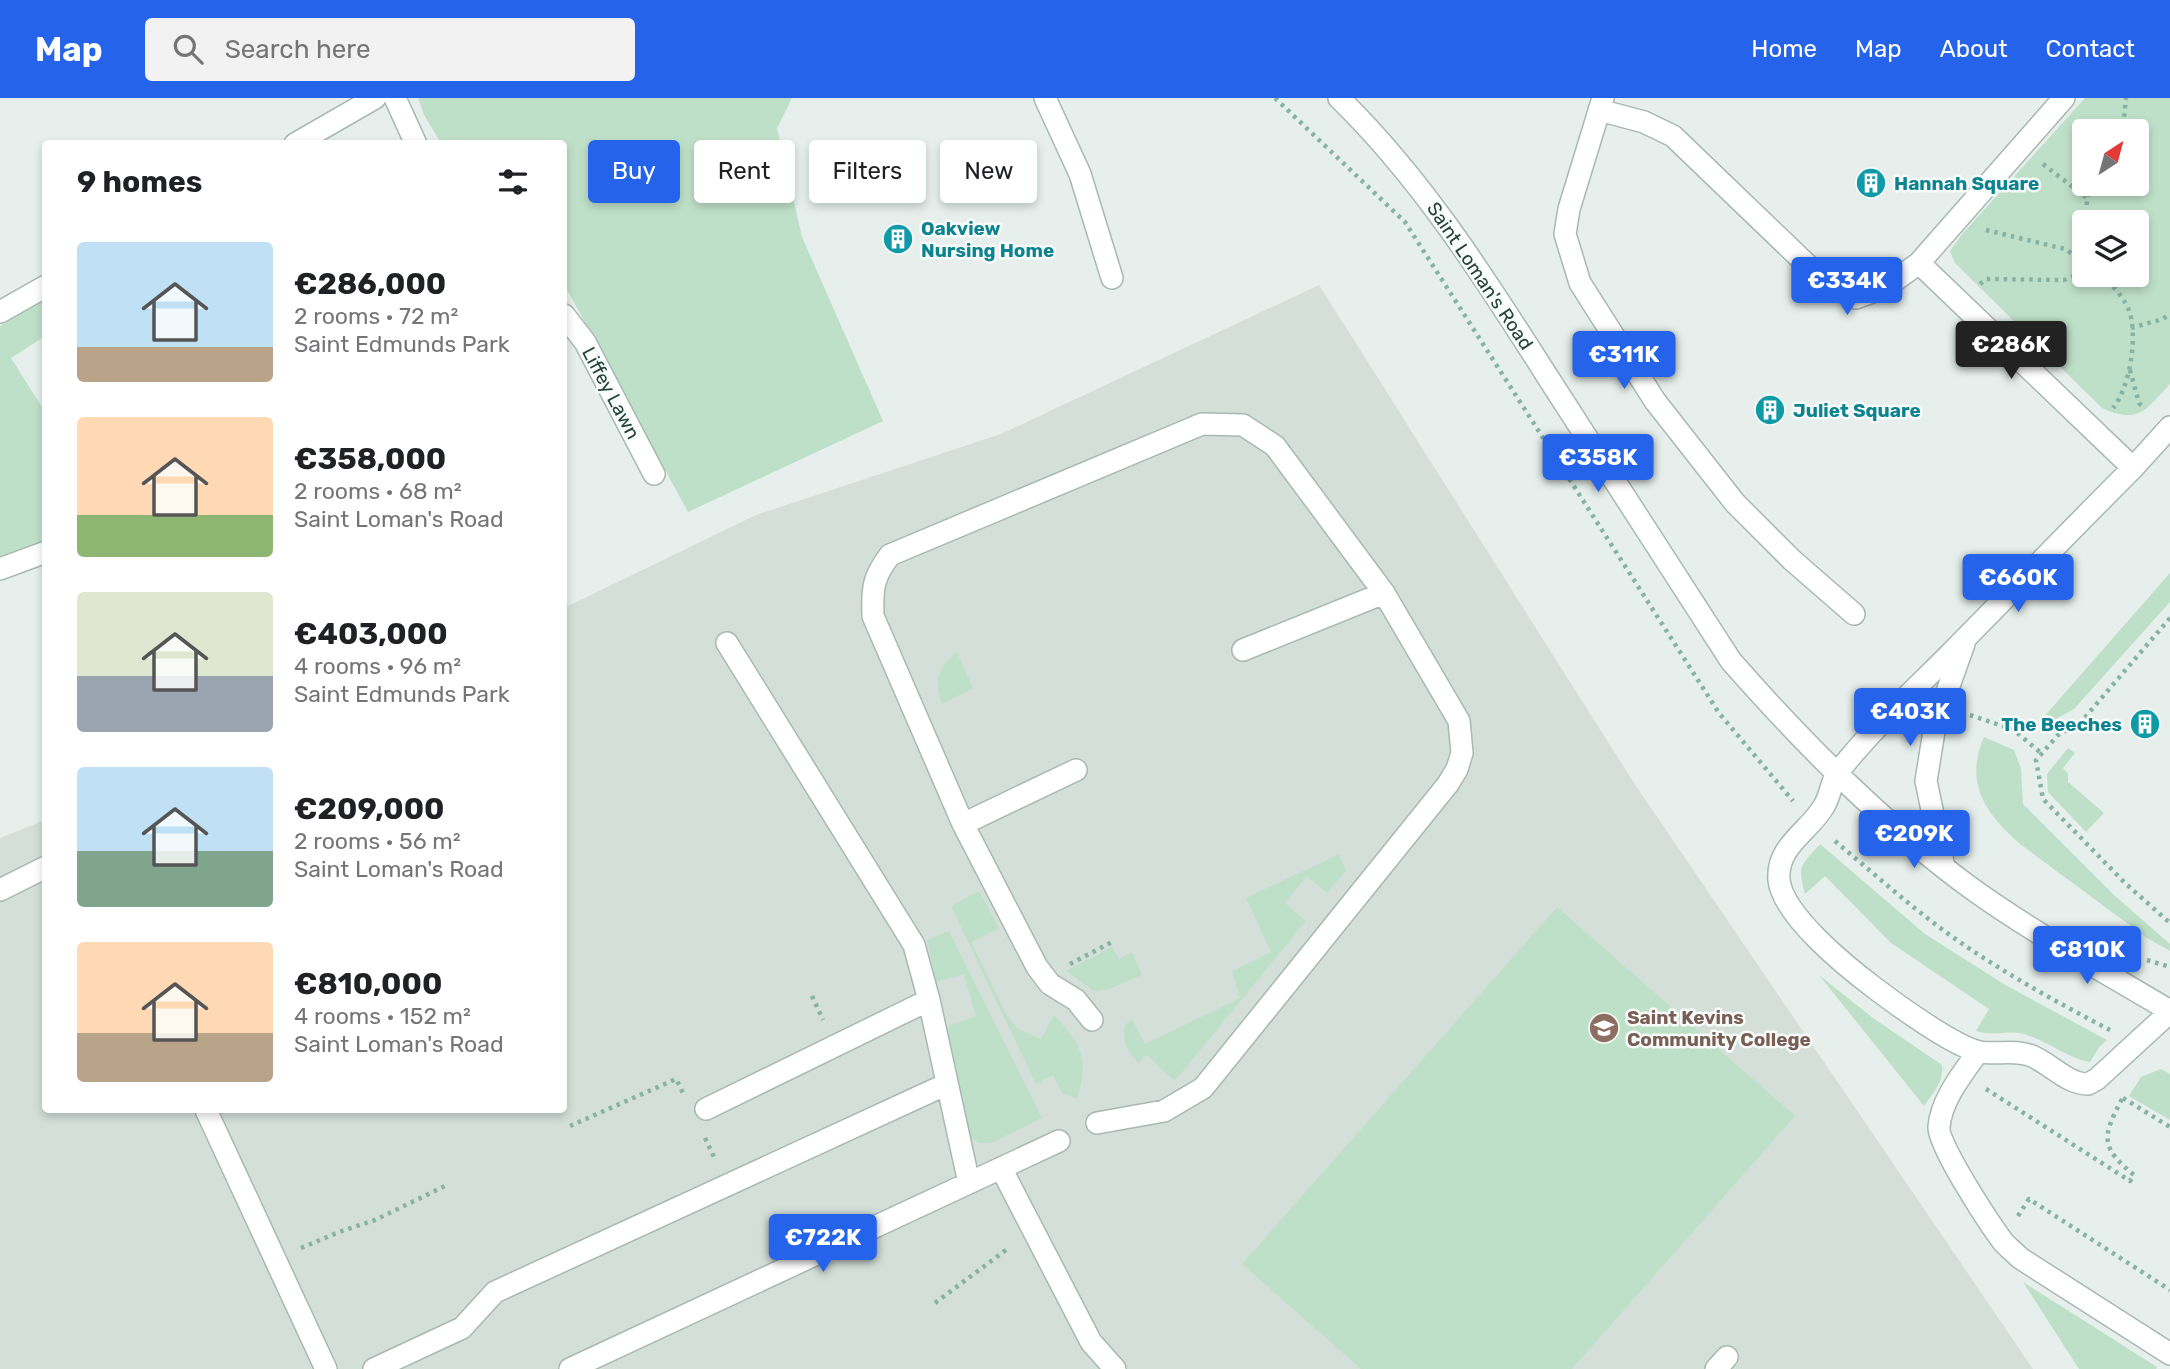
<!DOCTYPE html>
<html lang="en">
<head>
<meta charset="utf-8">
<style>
	body { margin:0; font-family:Rubik,sans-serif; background:#f2f2f2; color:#202124; height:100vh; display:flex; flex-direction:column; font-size:26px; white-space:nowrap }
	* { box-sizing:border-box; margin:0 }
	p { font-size:23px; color:#757577 }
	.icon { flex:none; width:38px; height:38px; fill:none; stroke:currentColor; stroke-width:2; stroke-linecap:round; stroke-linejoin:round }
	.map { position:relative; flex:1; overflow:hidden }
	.side { position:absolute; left:42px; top:42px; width:525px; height:973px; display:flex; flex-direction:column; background:#fff; border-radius:7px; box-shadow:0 4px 10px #0003 }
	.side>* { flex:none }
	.hud { position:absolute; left:588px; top:42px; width:665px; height:63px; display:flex; gap:14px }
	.needle { width:46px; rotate:36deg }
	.buttons { position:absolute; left:2072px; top:21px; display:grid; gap:14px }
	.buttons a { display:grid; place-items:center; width:77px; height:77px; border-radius:7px; background:#fff; box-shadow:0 4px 10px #0003; font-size:35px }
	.price { position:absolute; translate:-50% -60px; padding:0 16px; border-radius:7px; background:#2563eb; color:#fff; font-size:23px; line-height:46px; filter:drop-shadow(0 2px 4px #0008) }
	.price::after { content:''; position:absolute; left:50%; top:42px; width:21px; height:16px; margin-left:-10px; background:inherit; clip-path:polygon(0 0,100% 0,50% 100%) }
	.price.active { background:#222; color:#fff }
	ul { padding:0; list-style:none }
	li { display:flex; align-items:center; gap:21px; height:175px; padding:0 35px }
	li span { display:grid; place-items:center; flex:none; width:196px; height:140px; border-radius:7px; color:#555 }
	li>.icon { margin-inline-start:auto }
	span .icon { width:84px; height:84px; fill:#fffc; stroke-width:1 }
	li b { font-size:30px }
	h2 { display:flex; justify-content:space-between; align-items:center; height:84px; padding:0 35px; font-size:30px }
	.tag { padding:0 24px; border-radius:7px; background:#fff; box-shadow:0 4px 10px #0003; font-size:24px; line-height:63px }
	.tag.active { background:#2563eb; color:#fff }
	header { display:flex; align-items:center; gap:42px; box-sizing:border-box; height:98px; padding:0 35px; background:#2563eb; color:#fff }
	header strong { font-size:33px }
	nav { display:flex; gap:38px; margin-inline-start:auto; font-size:24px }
	.search { width:490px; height:63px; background:#f2f2f2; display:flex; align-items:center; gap:18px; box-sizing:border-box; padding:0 24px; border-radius:7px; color:#757577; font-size:26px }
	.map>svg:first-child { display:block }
</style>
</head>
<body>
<header>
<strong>Map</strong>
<div class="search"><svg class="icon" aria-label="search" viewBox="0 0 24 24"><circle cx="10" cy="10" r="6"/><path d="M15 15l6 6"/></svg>Search here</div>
<nav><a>Home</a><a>Map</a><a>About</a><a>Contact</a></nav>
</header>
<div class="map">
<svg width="2170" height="1271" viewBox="0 0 2170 1271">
	<rect width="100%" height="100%" fill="#e6efeb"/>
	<!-- built -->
	<path fill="#d4dfda" d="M 1319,187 L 1632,682 L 2033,1271 L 0,1271 L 0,740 L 45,722 L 46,1012 L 564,1012 L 564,510 L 756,417 L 1001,336 Z"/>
	<!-- green -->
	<path fill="#bfe0c8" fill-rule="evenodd" d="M 418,0 L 792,0 L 777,30 L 802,139 L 883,323 L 688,414 L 564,186 L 564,46 L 441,45 L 424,17 Z
		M 2085,0 L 2170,0 L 2170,286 C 2146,311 2139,327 2102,310 L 1955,165 L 1950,153 L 1963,135 ZM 2084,33 L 2137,33 L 2137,86 L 2084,86 ZM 2084,124 L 2137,124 L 2137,177 L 2084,177 Z
		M 45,201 L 45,238 L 11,260 L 45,314 L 45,442 L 0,460 L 0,228 Z
		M 2170,475 L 2170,504 L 2074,611 L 2056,621 L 2042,621 Z
		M 957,554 L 973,590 L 942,606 C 934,581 937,571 957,554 Z
		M 1984,639 L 2014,652 L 2021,670 L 2023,706 L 2114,797 L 2170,846 L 2170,853 L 2147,840 L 2020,746 C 1985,715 1964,685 1984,639 Z
		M 2068,650 L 2075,655 L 2063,670 L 2068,676 L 2068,684 L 2104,715 L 2086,734 L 2048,694 L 2047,676 Z
		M 1820,746 L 1925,836 L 2007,888 L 2107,942 L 2100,948 L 2090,964 C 2065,960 2045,940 2019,935 C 2004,933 1990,938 1976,933 L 1989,911 L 1891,845 L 1825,778 L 1805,796 C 1797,767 1801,768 1820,746 Z
		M 1339,756 L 1346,773 L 1327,795 L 1307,778 L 1285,805 L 1306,823 L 1180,977 L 1174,982 C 1163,974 1158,966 1146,957 L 1138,965 C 1127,953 1122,944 1125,927 L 1132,921 L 1145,946 L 1240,900 L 1232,873 L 1271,854 L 1246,800 Z
		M 979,793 L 999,830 L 971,844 L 1006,916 L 1018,931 L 1041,941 L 1054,917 C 1081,946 1090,960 1077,1001 L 1062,995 L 1053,977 L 1036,986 L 951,808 Z
		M 1557,809 L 1795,1018 L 1572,1271 L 1361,1271 L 1242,1166 Z
		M 949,833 L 1042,1020 L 991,1045 L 979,1045 L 970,1039 L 946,929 L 976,918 L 964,876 L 936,884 L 927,842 Z
		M 1112,849 L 1119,861 L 1132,854 L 1142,877 L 1109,891 L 1094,893 L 1066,873 Z
		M 1819,877 L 1873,920 L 1942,967 C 1944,984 1934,994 1924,1008 Z
		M 2161,971 L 2170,976 L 2170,1022 L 2129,998 L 2141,979 Z
		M 2023,1184 L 2157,1269 L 2156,1271 L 2079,1271 Z"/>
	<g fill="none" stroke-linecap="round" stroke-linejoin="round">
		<!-- minor casing -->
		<g stroke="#a8b8b2" stroke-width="24">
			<path id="minor" d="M 395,0 L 416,46
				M 1045,0 L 1080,76 L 1112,180
				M 1339,0 C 1423,82 1486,182 1549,281 C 1610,375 1670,469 1731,563 C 1805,647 1884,727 1975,793 C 2037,837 2105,874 2170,913
				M 1603,0 L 1569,111 L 1565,136 L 1580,185 L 1655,303 L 1735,405 L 1792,462 L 1854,516
				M 1599,12 L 1644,24 L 1673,38 L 1825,184 L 1856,200 L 1886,189 L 1919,165 L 2064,0
				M 295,46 L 375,0
				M 1919,165 L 2133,370
				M 0,214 L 46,188
				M 564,217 L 585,244 L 654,376
				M 2170,329 L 2133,370 C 2072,431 2012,493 1951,555 C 1913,593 1872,631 1838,674 C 1831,683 1831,697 1824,708 C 1810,733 1776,748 1779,782 C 1783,818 1848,870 1876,891 C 1897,907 1955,949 1980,954 C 1997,957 2015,951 2032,958 C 2051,966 2067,986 2088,986 L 2097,981 L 2170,914
				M 0,471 L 46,454
				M 727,545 L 914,847 L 929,902 L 969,1085
				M 1243,552 L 1384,495
				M 963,726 L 1076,672
				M 1944,769 L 1926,683 L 1935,627 L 1964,546
				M 0,792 L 46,769
				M 1092,922 L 1076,902 L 1050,886 L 1037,869 L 963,726 L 873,518 C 872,490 873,479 890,457 L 1202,326 L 1243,327 L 1275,348 L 1384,495 L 1459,623 L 1462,655 L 1457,671 L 1448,686 L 1203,990 L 1164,1013 L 1097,1025
				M 1978,954 C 1963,975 1941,1002 1939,1029 C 1937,1046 1991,1128 2004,1145 C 2009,1150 2015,1155 2020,1160 L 2170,1256
				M 706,1011 L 929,902
				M 206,1012 L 326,1271
				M 1001,1070 L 1091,1244 L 1115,1271
				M 374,1271 L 462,1230 L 495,1194 L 947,986
				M 570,1271 L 1059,1043
				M 1716,1271 L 1727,1259"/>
		</g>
		<!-- path -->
		<path stroke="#86b3a5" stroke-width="4.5" stroke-dasharray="3.5 5" stroke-linecap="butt" d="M 1275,0 L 1405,124 L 1719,615 L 1793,703
			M 2115,33 L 2124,20 L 2126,0
			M 2043,66 L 2087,100
			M 2086,124 L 2087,100 L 2091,86
			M 1986,132 L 2065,151 L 2084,164
			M 2101,177 C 2111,186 2122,197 2128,210 C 2139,235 2130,290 2113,310
			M 1980,186 L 1986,181 L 2064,182 L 2084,174
			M 2131,230 L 2163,221 L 2170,215
			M 2130,272 L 2139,305 L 2145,311
			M 2170,520 L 2081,624 L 2058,637 L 2036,662 L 2043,701 L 2125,785 L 2170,825
			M 1970,617 L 2014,632 L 2042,656
			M 1835,743 C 1879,780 1922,819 1970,851 C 2015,881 2062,907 2110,932
			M 2147,862 L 2170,869
			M 1070,866 L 1112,844
			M 812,898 L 823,922
			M 1986,991 L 2130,1083 L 2134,1077 C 2100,1049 2102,1039 2122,1001
			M 2123,1000 L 2170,1029
			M 570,1028 L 676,981 L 683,995
			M 705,1040 L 715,1061
			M 2018,1118 L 2029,1101 L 2170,1192
			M 301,1150 L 339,1134 L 375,1122 L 445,1088
			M 935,1205 L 1010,1149"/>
		<!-- minor -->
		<use href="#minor" stroke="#fff" stroke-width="21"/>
	</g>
	<!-- icons -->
	<defs>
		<g id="building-disc" transform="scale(1.575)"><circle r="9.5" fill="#0f9aa8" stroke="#f7fbf9"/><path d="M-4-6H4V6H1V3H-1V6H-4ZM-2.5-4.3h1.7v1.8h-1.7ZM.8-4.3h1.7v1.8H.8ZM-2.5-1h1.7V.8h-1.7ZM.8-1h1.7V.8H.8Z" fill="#fff"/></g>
		<g id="school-disc" transform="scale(1.575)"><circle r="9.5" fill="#8d6e63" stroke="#f7fbf9"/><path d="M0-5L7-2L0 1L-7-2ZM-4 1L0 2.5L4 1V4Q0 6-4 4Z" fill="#fff"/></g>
	</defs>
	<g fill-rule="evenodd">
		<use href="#building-disc" x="1871" y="85"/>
		<use href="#building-disc" x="898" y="141"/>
		<use href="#building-disc" x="1770" y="312"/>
		<use href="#building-disc" x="2145" y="626"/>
		<use href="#school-disc" x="1604" y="930"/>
	</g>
	<g text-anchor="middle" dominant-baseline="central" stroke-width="5" stroke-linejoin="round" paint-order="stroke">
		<!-- culture labels -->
		<g font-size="19" font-weight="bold" fill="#0d838f" stroke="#f7fbf9" text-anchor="start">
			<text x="1894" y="85">Hannah Square</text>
			<text x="921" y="130">Oakview<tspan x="921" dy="22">Nursing Home</tspan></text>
			<text x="1793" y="312">Juliet Square</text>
			<text x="2122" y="626" text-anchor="end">The Beeches</text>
		</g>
		<!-- street labels -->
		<g font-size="19" fill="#24423a" stroke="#f7fbf9">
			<text transform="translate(1480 178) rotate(56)">Saint Loman's Road</text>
			<text transform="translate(611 295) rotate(62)">Liffey Lawn</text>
		</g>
		<!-- education labels -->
		<g font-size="19" font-weight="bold" fill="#785e54" stroke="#f7fbf9" text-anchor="start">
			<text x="1627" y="919">Saint Kevins<tspan x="1627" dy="22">Community College</tspan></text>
		</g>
	</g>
</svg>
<div class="buttons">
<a><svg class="needle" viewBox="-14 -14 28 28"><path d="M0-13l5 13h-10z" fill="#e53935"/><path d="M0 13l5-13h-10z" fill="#757577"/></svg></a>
<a><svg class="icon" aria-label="layers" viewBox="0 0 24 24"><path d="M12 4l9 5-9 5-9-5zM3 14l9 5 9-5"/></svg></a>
</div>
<b class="price" style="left:1847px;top:219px">€334K</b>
<b class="price active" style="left:2011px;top:283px">€286K</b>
<b class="price" style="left:1624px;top:293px">€311K</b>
<b class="price" style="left:1598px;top:396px">€358K</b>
<b class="price" style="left:2018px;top:516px">€660K</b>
<b class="price" style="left:1910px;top:650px">€403K</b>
<b class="price" style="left:1914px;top:772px">€209K</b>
<b class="price" style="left:2087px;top:888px">€810K</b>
<b class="price" style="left:823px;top:1176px">€722K</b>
<div class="hud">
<a class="tag active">Buy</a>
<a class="tag">Rent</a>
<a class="tag">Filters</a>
<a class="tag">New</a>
</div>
<section class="side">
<h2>9 homes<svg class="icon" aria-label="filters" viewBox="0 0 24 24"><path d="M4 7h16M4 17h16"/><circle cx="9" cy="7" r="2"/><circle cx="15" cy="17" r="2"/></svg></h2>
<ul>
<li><span style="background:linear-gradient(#bfe0f5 75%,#b9a48a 0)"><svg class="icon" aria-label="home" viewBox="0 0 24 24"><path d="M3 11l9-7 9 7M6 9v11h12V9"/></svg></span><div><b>€286,000</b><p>2 rooms · 72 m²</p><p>Saint Edmunds Park</p></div></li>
<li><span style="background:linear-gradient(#ffd9b3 70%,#8fb573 0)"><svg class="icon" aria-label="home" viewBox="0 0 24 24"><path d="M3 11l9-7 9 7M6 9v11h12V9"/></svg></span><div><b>€358,000</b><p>2 rooms · 68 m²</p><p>Saint Loman's Road</p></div></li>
<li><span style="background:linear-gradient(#dfe7d0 60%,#9aa5b1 0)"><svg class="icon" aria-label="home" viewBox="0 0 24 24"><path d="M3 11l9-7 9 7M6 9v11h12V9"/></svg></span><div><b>€403,000</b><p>4 rooms · 96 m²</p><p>Saint Edmunds Park</p></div></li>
<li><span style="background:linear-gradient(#bfe0f5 60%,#7fa58c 0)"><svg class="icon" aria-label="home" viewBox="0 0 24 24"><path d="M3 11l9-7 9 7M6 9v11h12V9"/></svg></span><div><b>€209,000</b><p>2 rooms · 56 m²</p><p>Saint Loman's Road</p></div></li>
<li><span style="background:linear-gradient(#ffd9b3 65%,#b9a48a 0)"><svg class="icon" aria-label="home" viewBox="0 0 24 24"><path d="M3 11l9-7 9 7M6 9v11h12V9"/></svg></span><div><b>€810,000</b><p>4 rooms · 152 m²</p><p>Saint Loman's Road</p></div></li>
</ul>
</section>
</div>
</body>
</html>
